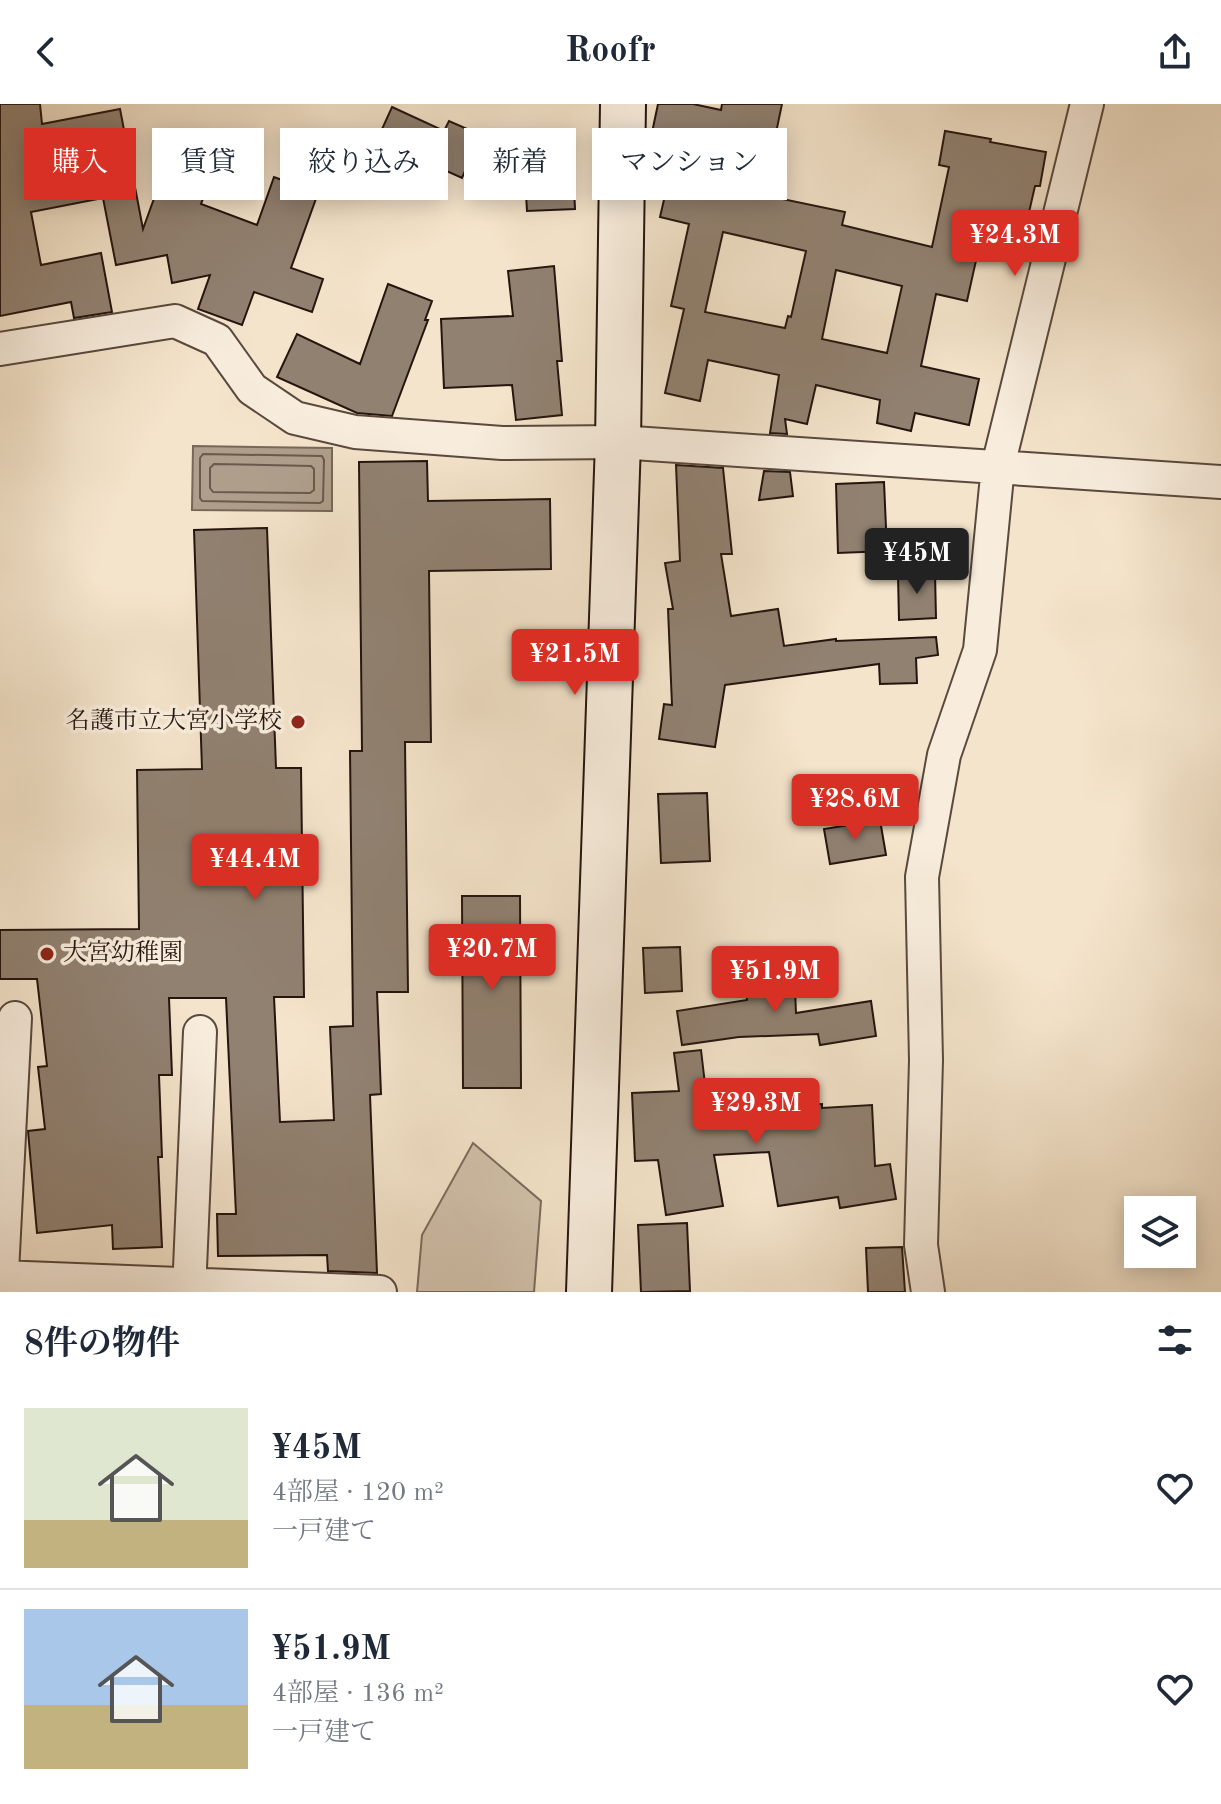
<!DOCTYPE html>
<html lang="ja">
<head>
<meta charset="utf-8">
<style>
	body { margin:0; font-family:"Old Standard TT","Noto Serif JP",serif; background:#f6f6f7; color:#1f2937; height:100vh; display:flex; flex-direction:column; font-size:30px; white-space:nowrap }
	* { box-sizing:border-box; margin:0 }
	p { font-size:26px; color:#747a83 }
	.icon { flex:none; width:44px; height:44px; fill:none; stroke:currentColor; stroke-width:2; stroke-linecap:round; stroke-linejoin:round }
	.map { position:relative; height:1188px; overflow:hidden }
	.panel { display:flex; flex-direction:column; background:#fff; flex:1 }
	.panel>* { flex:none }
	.banner { position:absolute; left:24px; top:24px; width:800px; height:72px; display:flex; gap:16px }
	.buttons { position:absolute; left:1124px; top:1092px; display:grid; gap:16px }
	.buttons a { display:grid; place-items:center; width:72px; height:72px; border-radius:0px; background:#fff; box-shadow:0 4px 20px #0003; font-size:40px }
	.price { position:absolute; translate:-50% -68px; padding:0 18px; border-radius:8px; background:#d93025; color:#fff; font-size:26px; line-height:52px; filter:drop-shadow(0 2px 4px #0008) }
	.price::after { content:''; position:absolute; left:50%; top:48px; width:24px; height:18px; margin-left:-12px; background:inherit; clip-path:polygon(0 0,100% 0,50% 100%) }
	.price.active { background:#222; color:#fff }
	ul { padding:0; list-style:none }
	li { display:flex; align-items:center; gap:24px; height:200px; padding:0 24px }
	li+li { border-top:2px solid #e0e1e3 }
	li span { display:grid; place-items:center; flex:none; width:224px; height:160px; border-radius:0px; color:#555 }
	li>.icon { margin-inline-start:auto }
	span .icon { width:96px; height:96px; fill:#fffc; stroke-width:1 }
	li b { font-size:34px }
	h2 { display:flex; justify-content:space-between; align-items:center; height:96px; padding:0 24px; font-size:34px }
	.chip { padding:0 28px; border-radius:0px; background:#fff; box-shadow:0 4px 20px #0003; font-size:28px; line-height:72px }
	.chip.active { background:#d93025; color:#fff }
	header { display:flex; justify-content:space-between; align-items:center; height:104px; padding:0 24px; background:#fff; font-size:36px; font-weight:800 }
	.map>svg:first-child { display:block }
</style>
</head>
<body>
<header><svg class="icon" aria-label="back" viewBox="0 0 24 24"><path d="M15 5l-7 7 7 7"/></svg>Roofr<svg class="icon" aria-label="share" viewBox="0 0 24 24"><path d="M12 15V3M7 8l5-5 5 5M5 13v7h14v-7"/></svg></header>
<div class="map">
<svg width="1221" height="1188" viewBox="0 0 1221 1188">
	<rect width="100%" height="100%" fill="#f4e4cb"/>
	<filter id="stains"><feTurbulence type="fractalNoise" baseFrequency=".0025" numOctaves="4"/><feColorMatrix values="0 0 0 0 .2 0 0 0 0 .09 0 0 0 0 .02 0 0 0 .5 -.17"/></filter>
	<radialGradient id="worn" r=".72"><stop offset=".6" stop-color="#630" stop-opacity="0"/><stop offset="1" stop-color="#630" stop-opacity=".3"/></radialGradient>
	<!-- green -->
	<path fill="#d1c1ab" stroke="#7b6b5d" stroke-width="2" d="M 473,1039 L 541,1097 L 534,1188 L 417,1188 L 422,1131 Z"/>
	<!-- water -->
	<path fill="#ae9e8b" stroke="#776759" stroke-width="2" d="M 193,342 L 332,344 L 332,407 L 192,406 Z"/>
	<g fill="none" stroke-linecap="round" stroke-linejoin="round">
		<!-- shore -->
		<path stroke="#6a5a4d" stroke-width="2" d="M 203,350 L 322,352 L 324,356 L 323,397 L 320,399 L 202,397 L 200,394 L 200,354 Z
			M 214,360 L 311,362 L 314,365 L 314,386 L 310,389 L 213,388 L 210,384 L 210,364 Z"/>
	</g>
	<!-- building -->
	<path fill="#918171" stroke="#25150f" stroke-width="2" fill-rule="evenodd" d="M 0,0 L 40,0 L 42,20 L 120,5 L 143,125 L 173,42 L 217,57 L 201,100 L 257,121 L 274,73 L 318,89 L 291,164 L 323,175 L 312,208 L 254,188 L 242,221 L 198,205 L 210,171 L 172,179 L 167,151 L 116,161 L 103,94 L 31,108 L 41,161 L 101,149 L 112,208 L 74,214 L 71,198 L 0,212 Z
		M 658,0 L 693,0 L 721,6 L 722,0 L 782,0 L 763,91 L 845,108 L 842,121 L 932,143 L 949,63 L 939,61 L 945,27 L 991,35 L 990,38 L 1046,48 L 1040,82 L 1035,82 L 1019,152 L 979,143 L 967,197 L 936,190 L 921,262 L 979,275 L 969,321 L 915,309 L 911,327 L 877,319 L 880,296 L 816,281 L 807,320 L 785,315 L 787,330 L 770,329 L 779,271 L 708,256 L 700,297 L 665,289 L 684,205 L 671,202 L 689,120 L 660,113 L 676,44 L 650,38 ZM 723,128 L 806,147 L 791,213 L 788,212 L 785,224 L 705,208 ZM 836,166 L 902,182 L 887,249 L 822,235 Z
		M 392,3 L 444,27 L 449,17 L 481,31 L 462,74 L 409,50 L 405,60 L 373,45 Z
		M 572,37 L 575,105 L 527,107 L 523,39 Z
		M 554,162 L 562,257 L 557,257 L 562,311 L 516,316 L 512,281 L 444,284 L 441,215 L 513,212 L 508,167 Z
		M 388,180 L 432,197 L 425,216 L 428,216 L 392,312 L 357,309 L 277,273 L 297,230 L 360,260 Z
		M 427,357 L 428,397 L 550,395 L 551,465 L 429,467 L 431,638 L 405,638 L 408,888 L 377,888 L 381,990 L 370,991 L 377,1169 L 328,1167 L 327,1151 L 218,1152 L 217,1110 L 236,1110 L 226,894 L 169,894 L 172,971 L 159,971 L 162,1053 L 158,1053 L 162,1143 L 113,1145 L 112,1121 L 37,1129 L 28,1027 L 45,1025 L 38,963 L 47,962 L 37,875 L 0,875 L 0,826 L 139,825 L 137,666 L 202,665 L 194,426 L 267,424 L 276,664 L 301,664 L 304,893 L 274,893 L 280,1018 L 334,1016 L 330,923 L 353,922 L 350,647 L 362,647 L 359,358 Z
		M 676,361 L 723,364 L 732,450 L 721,450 L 731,512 L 778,505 L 784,542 L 836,535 L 836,537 L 936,533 L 938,551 L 916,554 L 917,579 L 880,580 L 879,560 L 725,581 L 715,643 L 659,635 L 664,600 L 672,601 L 668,505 L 673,505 L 665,459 L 680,457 Z
		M 764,367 L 790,368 L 793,392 L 759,396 Z
		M 884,378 L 887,447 L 838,449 L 836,380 Z
		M 935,469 L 936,514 L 899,516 L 898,471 Z
		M 707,689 L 710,757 L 661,759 L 658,690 Z
		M 880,716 L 886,751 L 830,760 L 824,725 Z
		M 462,792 L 520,792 L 521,984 L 463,984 Z
		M 680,843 L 682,887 L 645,889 L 643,844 Z
		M 794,862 L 796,909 L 871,897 L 876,932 L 820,941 L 818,930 L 739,933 L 682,941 L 677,907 L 747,896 L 745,864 Z
		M 701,946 L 708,1006 L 822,1000 L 822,1004 L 872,1001 L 875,1062 L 890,1060 L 896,1095 L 840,1104 L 838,1093 L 778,1102 L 769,1048 L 714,1051 L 723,1102 L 666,1111 L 658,1056 L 635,1057 L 632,989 L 679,987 L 674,949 Z
		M 687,1119 L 690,1187 L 641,1188 L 638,1121 Z
		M 902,1143 L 905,1188 L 868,1188 L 866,1144 Z"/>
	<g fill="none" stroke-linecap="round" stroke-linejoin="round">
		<!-- street casing -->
		<g stroke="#59493e" stroke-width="36">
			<path id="street" d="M 0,245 L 175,217 L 217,236 L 252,285 L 295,314 L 355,328 L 502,339 L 618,338 L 1221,378
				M 0,1173 L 380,1188
				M 1,1188 L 15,914
				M 189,1188 L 200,928
				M 928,1188 L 921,1141 L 926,956 L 922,773 L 944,651 L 980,546 L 998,362 L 1087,0"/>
		</g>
		<!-- secondary casing -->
		<g stroke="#25150f" stroke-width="48">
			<path id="secondary" d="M 589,1188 L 618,338 L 623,0"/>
		</g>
		<!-- street -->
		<use href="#street" stroke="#f8eddd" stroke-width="32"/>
		<!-- secondary -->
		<use href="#secondary" stroke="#f8eddd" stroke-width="44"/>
	</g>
	<!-- markers -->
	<g fill="#8f2418" stroke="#f8eddd" stroke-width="3">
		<circle cx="298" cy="618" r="8"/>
		<circle cx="47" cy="850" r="8"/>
	</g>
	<g text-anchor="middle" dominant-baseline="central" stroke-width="7" stroke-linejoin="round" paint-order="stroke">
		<!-- poi labels -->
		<g font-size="24" fill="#25150f" stroke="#f8eddd" text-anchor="end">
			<text x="282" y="618">名護市立大宮小学校</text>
			<text x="63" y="850" text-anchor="start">大宮幼稚園</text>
		</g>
	</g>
	<rect width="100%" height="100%" filter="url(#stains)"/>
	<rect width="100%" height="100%" fill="url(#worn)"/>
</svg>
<div class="buttons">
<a><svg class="icon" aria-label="layers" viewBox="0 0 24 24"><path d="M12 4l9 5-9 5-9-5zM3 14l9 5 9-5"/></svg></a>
</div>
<b class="price" style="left:1015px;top:174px">¥24.3M</b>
<b class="price active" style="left:917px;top:492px">¥45M</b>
<b class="price" style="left:575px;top:593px">¥21.5M</b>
<b class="price" style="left:855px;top:738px">¥28.6M</b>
<b class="price" style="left:255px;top:798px">¥44.4M</b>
<b class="price" style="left:492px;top:888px">¥20.7M</b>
<b class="price" style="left:775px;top:910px">¥51.9M</b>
<b class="price" style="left:756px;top:1042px">¥29.3M</b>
<div class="banner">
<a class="chip active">購入</a>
<a class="chip">賃貸</a>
<a class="chip">絞り込み</a>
<a class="chip">新着</a>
<a class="chip">マンション</a>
</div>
</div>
<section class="panel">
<h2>8件の物件<svg class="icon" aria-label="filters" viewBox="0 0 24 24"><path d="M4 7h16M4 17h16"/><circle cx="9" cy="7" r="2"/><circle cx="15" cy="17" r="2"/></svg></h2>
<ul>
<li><span style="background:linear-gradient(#dfe7d0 70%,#c2b280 0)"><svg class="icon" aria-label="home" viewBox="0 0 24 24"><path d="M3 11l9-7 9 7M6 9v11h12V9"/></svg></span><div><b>¥45M</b><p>4部屋 · 120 m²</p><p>一戸建て</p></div><svg class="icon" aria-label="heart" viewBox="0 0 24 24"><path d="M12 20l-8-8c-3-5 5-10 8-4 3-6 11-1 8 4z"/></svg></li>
<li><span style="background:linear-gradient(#a9c7e8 60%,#c2b280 0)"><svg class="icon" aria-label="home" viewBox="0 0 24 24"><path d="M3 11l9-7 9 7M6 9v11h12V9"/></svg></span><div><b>¥51.9M</b><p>4部屋 · 136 m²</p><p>一戸建て</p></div><svg class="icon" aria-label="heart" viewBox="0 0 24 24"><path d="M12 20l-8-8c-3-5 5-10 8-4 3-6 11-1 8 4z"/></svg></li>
</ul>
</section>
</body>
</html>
